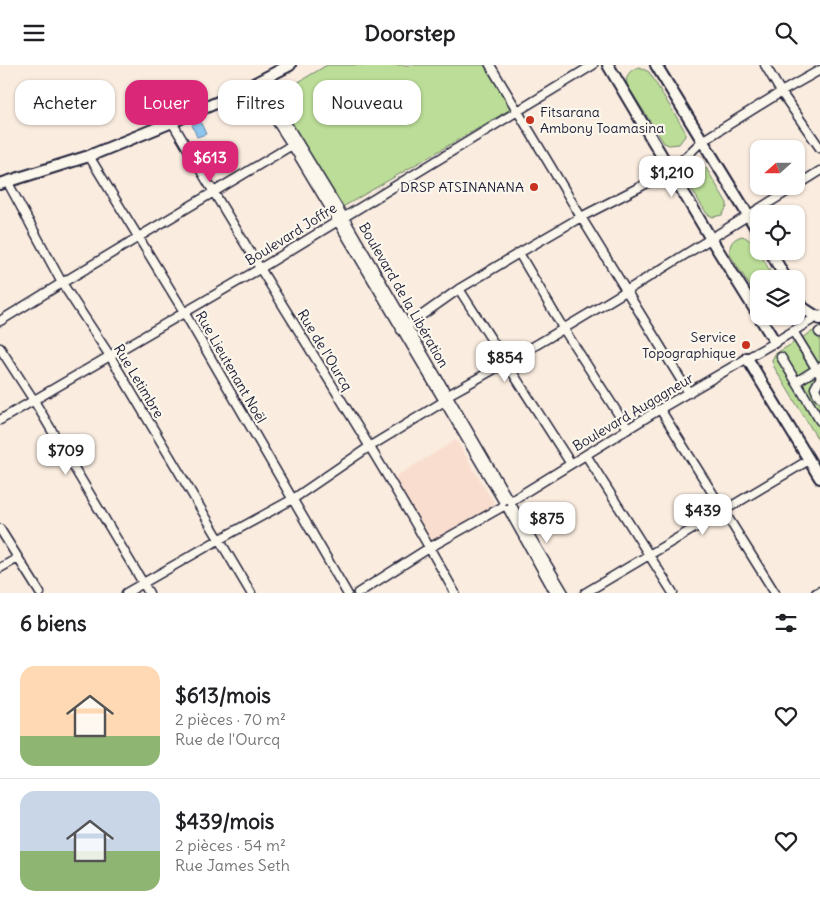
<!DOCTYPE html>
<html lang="fr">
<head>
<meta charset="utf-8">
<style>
	body { margin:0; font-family:Delius,sans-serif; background:#f2f2f2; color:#202124; height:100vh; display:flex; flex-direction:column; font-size:19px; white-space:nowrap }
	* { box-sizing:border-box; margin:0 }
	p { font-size:16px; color:#757577 }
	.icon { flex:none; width:28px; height:28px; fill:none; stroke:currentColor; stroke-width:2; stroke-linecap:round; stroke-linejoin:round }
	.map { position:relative; height:528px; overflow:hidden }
	.drawer { display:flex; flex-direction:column; background:#fff; flex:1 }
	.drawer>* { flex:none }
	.top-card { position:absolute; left:15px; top:15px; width:500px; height:45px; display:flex; gap:10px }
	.needle { width:32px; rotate:249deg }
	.tools { position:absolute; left:750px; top:75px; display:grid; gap:10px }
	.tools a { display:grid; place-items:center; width:55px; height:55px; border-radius:10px; background:#fff; box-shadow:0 1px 4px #0004; font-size:25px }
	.price { position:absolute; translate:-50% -42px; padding:0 11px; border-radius:10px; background:#fff; color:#222; font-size:16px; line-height:32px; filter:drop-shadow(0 1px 2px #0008) }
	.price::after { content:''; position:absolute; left:50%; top:30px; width:15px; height:11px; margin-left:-8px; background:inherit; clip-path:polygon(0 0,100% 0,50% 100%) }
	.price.current { background:#db2777; color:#fff }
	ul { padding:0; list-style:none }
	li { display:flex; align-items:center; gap:15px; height:125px; padding:0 20px }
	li+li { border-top:1px solid #e0e0e0 }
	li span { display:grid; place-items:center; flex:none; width:140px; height:100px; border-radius:15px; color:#555 }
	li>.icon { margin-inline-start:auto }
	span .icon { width:60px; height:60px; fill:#fffc; stroke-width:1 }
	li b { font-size:21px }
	h2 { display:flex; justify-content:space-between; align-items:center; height:60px; padding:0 20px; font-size:21px }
	.chip { padding:0 18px; border-radius:15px; background:#fff; box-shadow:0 1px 4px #0004; font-size:18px; line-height:45px }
	.chip.current { background:#db2777; color:#fff }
	header { display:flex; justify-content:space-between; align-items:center; height:65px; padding:0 20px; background:#fff; font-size:22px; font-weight:800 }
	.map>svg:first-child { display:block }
</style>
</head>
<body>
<header><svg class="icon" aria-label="menu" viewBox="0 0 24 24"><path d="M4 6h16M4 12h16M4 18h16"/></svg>Doorstep<svg class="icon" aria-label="search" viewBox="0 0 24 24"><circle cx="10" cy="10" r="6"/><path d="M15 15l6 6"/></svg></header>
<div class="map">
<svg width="820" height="528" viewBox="0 0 820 528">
	<rect width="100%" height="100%" fill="#faecdf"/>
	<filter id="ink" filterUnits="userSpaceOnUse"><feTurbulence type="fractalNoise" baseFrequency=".02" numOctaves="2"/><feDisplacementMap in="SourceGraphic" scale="10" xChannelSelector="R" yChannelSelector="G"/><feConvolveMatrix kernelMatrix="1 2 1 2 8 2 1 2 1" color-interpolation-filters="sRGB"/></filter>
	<g filter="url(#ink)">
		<!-- built -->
		<path fill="#f9decf" d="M 456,375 L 497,443 L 430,484 L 390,415 Z"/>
		<!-- green -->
		<path fill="#bbdd97" stroke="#6e8069" d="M 327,0 L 484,0 L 511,44 L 341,143 L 275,31 Z
			M 639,2 L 649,7 L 685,66 L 685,71 L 679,79 L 669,80 L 664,78 L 627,20 C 625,10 630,5 639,2 Z
			M 697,100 L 706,103 L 727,138 L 727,142 L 722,150 L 713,152 L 707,149 L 686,115 C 684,106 689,102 697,100 Z
			M 742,171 C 756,175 767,202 774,214 L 759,214 L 759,235 L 730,190 C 729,179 732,174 742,171 Z
			M 820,262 L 820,378 L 774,302 L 772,295 L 775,289 Z"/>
		<!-- water -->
		<path fill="#8dc5ec" stroke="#6284a5" d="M 200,56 L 206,69 L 197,72 L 192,60 Z"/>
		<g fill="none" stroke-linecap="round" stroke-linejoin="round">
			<!-- minor casing -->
			<g stroke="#22223b" stroke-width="11">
				<path id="minor" d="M 490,0 L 581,152 L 689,328
					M 765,0 L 781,27 L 820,83
					M 260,15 L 343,151 L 508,434
					M 252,19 L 292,80 L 337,155 L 503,436
					M 172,57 C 264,215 366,368 455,528
					M 89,91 L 184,247 L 347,528
					M 7,116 L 62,218 L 110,291 L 251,528
					M 796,121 L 820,106
					M 519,188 L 563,263 L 628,364
					M 459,224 L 571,399
					M 0,256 L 62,218 L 292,80
					M 401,265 L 459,224 L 519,188 L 581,152 L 671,106 L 702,76 L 781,27 L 820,5
					M 793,266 L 820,310
					M 819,267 L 820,268
					M 772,279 L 820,250
					M 0,283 L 33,334 L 149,528
					M 781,292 L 820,356
					M 820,314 L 815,323 L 817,328 L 820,332
					M 796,317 L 820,302
					M 660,344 L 775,528
					M 0,355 L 261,203 L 593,0
					M 586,390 L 673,528
					M 511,436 L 660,344 L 775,277
					M 512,441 L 564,528
					M 508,444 L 555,528
					M 0,464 L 40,528
					M 0,503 L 18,493
					M 126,528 L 220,474 L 293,434 L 369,382 L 443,337 L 448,330 C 567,265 680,192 796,121
					M 358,528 L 429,483 L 502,442
					M 585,528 L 809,395
					M 816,528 L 820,526"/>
			</g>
			<!-- major casing -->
			<g stroke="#22223b" stroke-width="14">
				<path id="major" d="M 608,0 L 711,174 L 759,251
					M 656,0 L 759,168
					M 0,119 L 89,91 L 172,57 L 225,34 L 290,0
					M 770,186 L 786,214
					M 796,231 L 803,243 L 820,254
					M 759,251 L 775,277
					M 747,293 L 820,413"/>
			</g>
			<!-- minor -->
			<use href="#minor" stroke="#fbf7ec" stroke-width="8"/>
			<!-- major -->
			<use href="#major" stroke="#fbf7ec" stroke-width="10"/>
		</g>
	</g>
	<!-- markers -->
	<g fill="#c8321e" stroke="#fbf7ec" stroke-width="2">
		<circle cx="530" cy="55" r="5"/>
		<circle cx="534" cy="122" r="5"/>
		<circle cx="746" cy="280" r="5"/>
	</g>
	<g text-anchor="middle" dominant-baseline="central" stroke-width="4.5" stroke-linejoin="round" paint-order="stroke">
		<!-- poi labels -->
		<g font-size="14" fill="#22223b" stroke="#fbf7ec" text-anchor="end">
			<text x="540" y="47" text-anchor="start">Fitsarana<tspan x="540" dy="16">Ambony Toamasina</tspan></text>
			<text x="524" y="122">DRSP ATSINANANA</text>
			<text x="736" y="272">Service<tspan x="736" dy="16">Topographique</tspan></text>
		</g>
		<!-- street labels -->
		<g font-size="14" fill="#22223b" stroke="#fbf7ec">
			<text transform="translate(291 169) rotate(-32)">Boulevard Joffre</text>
			<text transform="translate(404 230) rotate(60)">Boulevard de la Libération</text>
			<text transform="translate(325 285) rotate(59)">Rue de l'Ourcq</text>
			<text transform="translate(231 302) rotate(60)">Rue Lieutenant Noël</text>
			<text transform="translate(139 316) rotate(59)">Rue Letimbre</text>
			<text transform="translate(633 347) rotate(-31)">Boulevard Augagneur</text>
		</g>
	</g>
</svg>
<div class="tools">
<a><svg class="needle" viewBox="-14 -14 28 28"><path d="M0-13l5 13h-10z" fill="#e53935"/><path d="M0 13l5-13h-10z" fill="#757577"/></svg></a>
<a><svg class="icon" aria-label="locate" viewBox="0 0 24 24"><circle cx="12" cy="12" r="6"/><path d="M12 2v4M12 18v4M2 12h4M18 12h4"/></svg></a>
<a><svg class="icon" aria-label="layers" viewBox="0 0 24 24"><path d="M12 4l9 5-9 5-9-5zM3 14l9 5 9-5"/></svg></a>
</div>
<b class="price current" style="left:210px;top:118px">$613</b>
<b class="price" style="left:672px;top:133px">$1,210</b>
<b class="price" style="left:505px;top:318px">$854</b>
<b class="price" style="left:66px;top:411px">$709</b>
<b class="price" style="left:703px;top:471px">$439</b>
<b class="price" style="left:547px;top:479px">$875</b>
<div class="top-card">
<a class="chip">Acheter</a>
<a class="chip current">Louer</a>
<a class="chip">Filtres</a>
<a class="chip">Nouveau</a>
</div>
</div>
<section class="drawer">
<h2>6 biens<svg class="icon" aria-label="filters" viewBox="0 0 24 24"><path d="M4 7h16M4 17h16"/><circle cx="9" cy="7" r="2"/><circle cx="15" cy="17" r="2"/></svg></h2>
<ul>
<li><span style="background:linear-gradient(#ffd9b3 70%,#8fb573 0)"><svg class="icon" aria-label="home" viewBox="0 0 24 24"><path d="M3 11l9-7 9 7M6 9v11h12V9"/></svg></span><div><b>$613/mois</b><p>2 pièces · 70 m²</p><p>Rue de l'Ourcq</p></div><svg class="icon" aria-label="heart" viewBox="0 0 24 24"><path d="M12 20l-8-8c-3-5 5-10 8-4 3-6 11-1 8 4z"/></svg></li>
<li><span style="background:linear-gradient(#c9d6e8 60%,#8fb573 0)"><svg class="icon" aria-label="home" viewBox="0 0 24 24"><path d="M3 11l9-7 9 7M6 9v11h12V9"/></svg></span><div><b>$439/mois</b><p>2 pièces · 54 m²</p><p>Rue James Seth</p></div><svg class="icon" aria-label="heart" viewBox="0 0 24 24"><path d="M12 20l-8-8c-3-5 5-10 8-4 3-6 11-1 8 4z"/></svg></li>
</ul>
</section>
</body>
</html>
